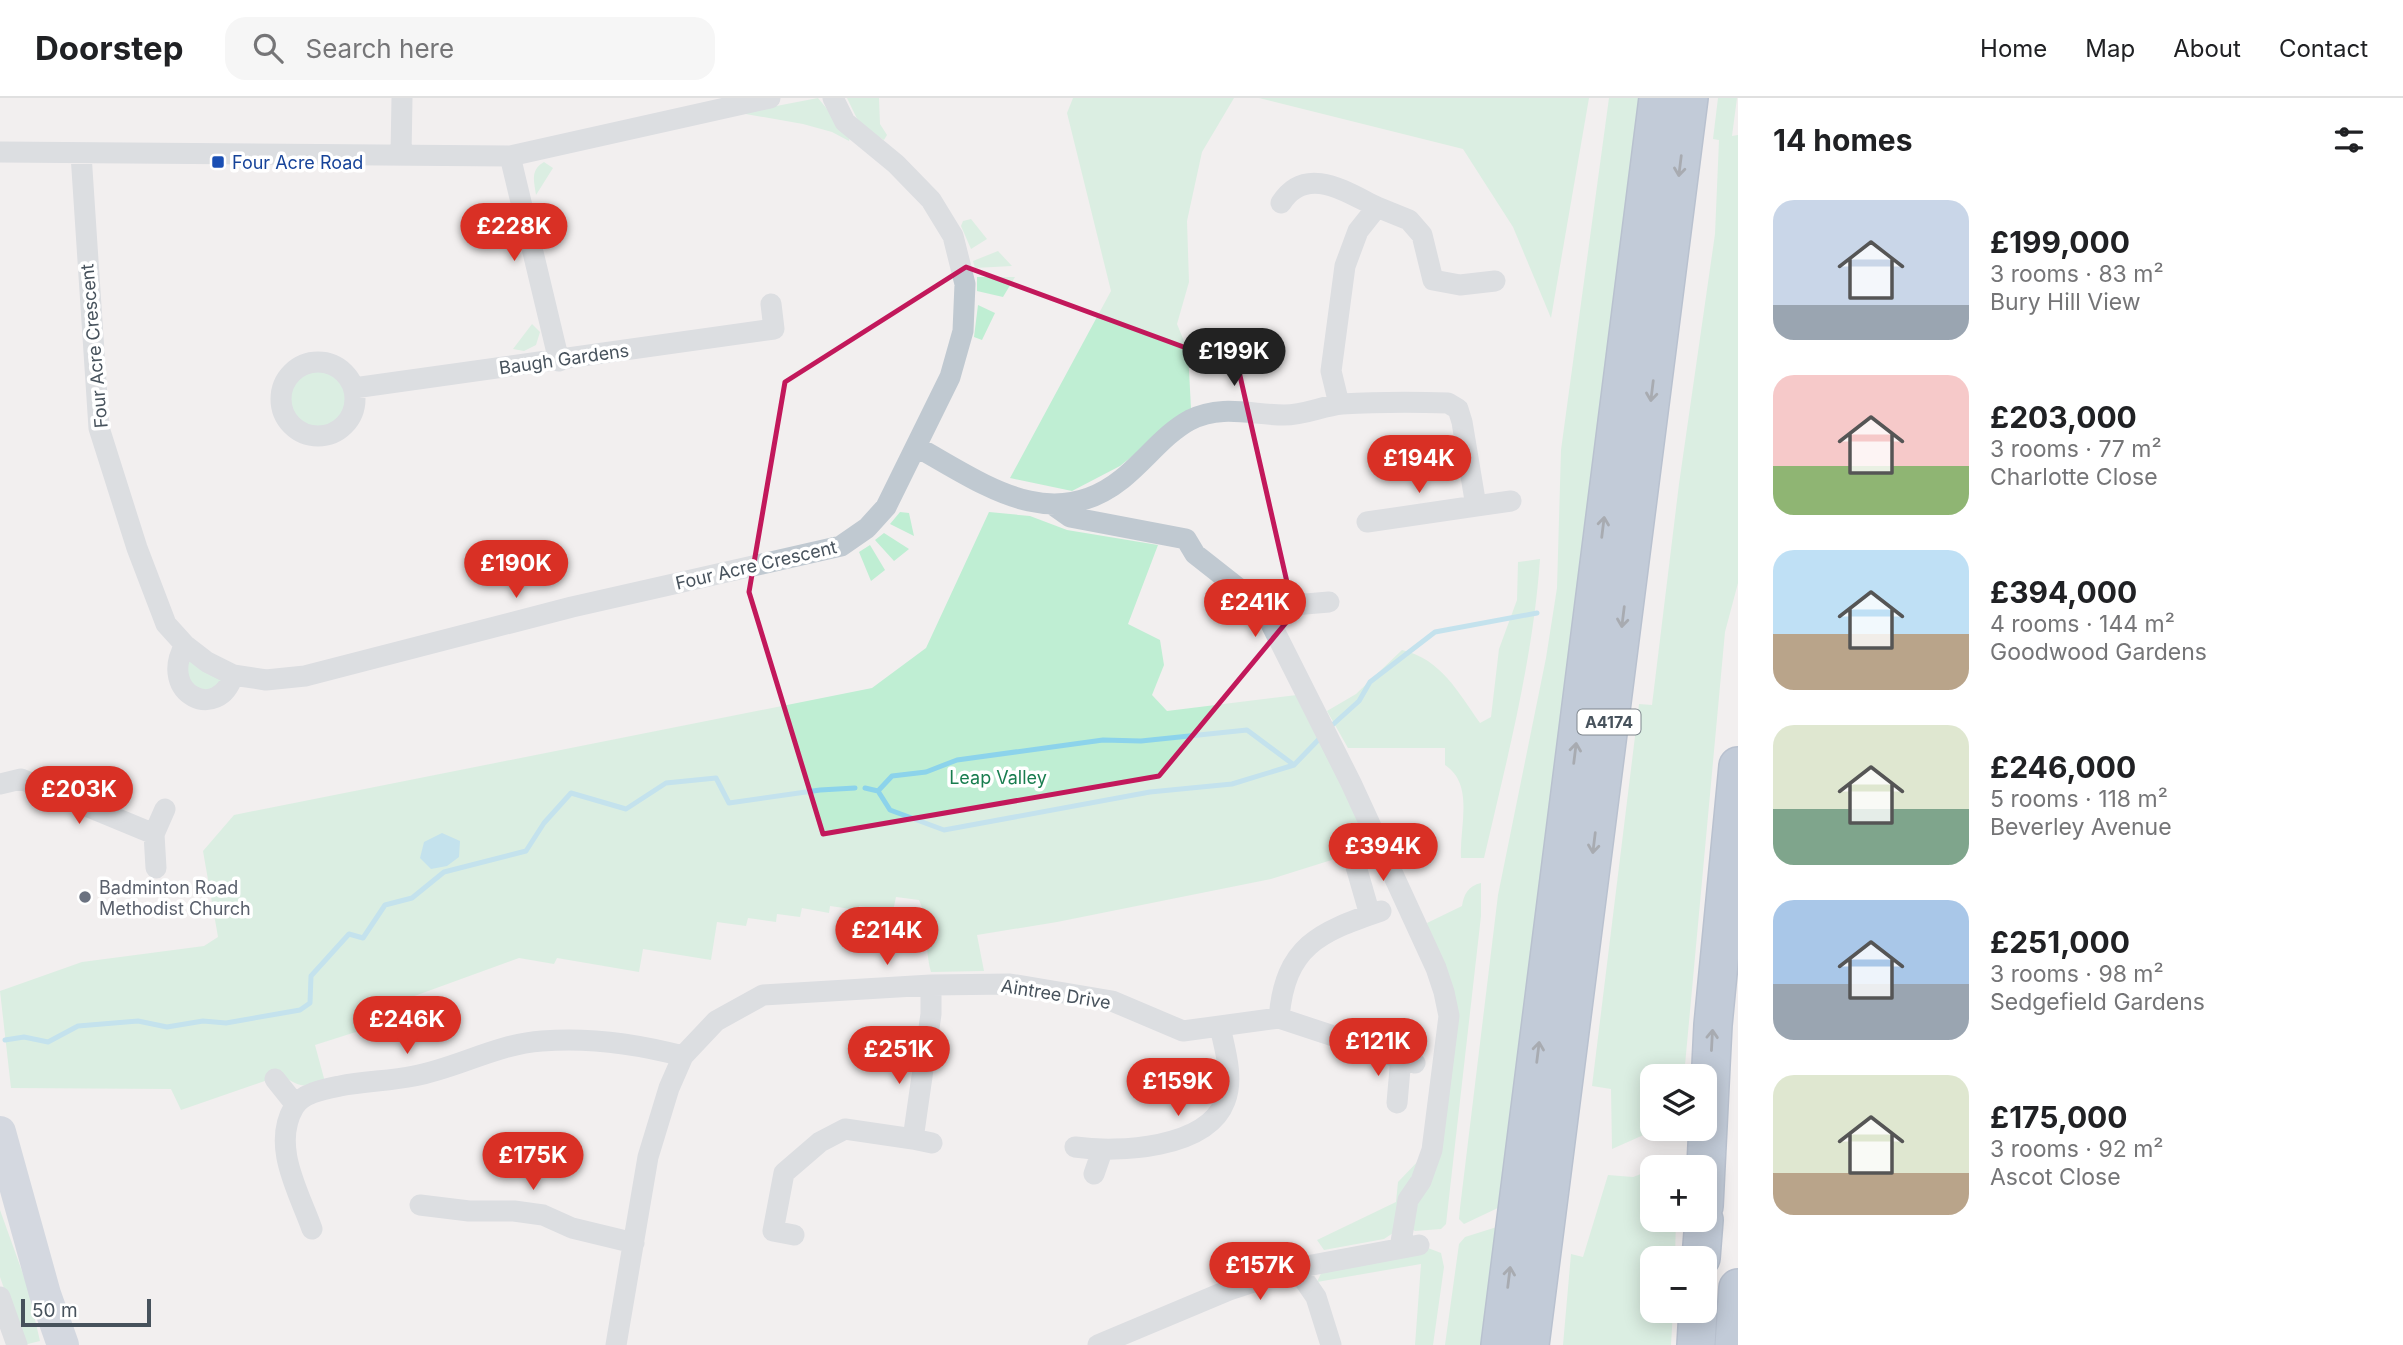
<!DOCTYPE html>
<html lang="en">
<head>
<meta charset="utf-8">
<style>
	body { margin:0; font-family:Inter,sans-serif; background:#f6f6f6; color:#202124; height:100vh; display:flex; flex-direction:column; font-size:26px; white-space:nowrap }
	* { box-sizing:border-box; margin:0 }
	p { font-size:23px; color:#757577 }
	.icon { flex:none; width:38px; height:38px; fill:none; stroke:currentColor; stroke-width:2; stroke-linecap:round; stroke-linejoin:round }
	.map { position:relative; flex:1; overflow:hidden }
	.drawer { display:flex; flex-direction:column; background:#fff; width:665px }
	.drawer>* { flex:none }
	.tools { position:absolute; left:1640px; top:966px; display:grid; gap:14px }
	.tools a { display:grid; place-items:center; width:77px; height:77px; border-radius:14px; background:#fff; box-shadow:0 4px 18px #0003; font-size:35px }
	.scale { position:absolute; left:21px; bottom:18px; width:130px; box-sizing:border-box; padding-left:7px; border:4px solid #47525c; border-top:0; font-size:19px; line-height:24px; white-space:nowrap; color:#47525c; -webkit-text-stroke:5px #fff; paint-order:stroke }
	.price { position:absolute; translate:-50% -60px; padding:0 16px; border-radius:24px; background:#d93025; color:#fff; font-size:23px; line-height:46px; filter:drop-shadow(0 2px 4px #0008) }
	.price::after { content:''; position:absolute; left:50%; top:42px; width:21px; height:16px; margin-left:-10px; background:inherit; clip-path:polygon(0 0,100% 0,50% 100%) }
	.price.active { background:#222; color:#fff }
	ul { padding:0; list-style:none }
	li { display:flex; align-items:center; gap:21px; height:175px; padding:0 35px }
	li span { display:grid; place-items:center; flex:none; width:196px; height:140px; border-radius:21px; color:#555 }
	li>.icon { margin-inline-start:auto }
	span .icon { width:84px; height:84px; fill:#fffc; stroke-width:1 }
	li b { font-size:30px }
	h2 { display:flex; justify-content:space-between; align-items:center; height:84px; padding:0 35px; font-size:30px }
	header { display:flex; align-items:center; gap:42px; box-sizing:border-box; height:98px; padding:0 35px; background:#fff; border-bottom:2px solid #e0e0e0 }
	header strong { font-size:33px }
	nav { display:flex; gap:38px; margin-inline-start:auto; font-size:24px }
	.search { width:490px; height:63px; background:#f6f6f6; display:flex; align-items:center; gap:18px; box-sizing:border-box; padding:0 24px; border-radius:21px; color:#757577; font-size:26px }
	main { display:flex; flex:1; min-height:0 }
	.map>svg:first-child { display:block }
</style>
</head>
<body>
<header>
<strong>Doorstep</strong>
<div class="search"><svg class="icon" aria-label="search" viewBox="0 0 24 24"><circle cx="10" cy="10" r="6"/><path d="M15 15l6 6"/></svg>Search here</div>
<nav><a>Home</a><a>Map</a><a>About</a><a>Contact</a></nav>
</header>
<main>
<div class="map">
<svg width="1738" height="1247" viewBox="0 0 1738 1247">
	<rect width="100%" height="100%" fill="#f2efef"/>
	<!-- green -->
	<path fill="#bfeed3" d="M 818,0 L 850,39 L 849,43 L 832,34 L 803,26 L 740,15 Z
		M 847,0 L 879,0 L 880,26 L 887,37 L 884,42 L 861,29 Z
		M 1073,0 L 1234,0 L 1202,54 L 1187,123 L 1189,184 L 1177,226 L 1188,253 L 1191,311 L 1120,368 L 1072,393 L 1010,380 L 1111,193 L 1067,15 Z
		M 1259,0 L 1589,0 L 1551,220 L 1513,129 L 1463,51 Z
		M 1609,0 L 1640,0 L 1616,214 L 1593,357 L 1592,408 L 1502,1108 L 1464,1126 L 1459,1121 L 1460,1110 L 1498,797 L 1546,560 L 1557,490 L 1561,352 Z
		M 1718,0 L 1737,0 L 1732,38 L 1738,37 L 1738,485 L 1725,534 L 1684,978 L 1652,978 L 1652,1031 L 1657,1031 L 1612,1051 L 1611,991 L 1592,988 L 1639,606 L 1652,607 L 1679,386 L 1715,136 L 1719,42 L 1713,41 Z
		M 544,64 L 553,70 L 536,97 C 534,83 530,72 544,64 Z
		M 971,121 L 987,141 L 971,151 L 961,128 L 963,123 Z
		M 998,153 L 1012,168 L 975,170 L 973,163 Z
		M 977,179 L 1015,179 L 1003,199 L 977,193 Z
		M 978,207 L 995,215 L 982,242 L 974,239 Z
		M 532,226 L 540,234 L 536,247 L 524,253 L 513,251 Z
		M287 301a31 31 0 1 1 62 0a31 31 0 1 1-62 0Z
		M 900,414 L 909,415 L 914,438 L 890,426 Z
		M 989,414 L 1030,418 L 1067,432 L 1158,447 L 1128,526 L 1160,542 L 1164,567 L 1152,597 L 1167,613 L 1297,597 L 1373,749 L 1271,781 L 1057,824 L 977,837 L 984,873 L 931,874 C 924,849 930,826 919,802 L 896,799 L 893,813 L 859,808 L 858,812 L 830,808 L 829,815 L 802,810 L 800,819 L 777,816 L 776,824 L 748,820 L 746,828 L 717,824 L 711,862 L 643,851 L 639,874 L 557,860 L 554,866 L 519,860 L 376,912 L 359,933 L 315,947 L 325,984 C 306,990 298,989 282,977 L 181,1012 L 171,991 L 11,990 L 0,893 L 82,864 L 204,848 L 218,839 L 203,753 L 234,717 L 872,590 L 926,550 Z
		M 884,435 L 909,451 L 894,463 L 875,442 Z
		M 870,447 L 885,472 L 871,483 L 859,454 Z
		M 1540,461 C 1533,562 1507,661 1484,760 L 1461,760 C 1459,729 1475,687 1445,667 L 1445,650 L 1348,650 L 1327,613 L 1356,596 L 1402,552 C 1441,561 1458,594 1480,625 L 1491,619 L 1499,551 L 1517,502 L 1518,464 Z
		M 183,557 L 229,585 L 192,596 Z
		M 1481,785 L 1481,818 L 1446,1126 L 1441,1131 L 1415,1133 L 1406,1127 L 1428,1075 L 1452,913 L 1427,825 L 1462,808 C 1464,796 1468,788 1481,785 Z
		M 1422,1059 L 1393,1135 L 1384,1141 L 1324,1152 L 1317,1142 L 1396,1104 L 1398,1084 Z
		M 1652,1072 L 1652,1122 L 1676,1122 L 1675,1160 L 1652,1160 L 1652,1213 L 1673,1213 L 1671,1247 L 1563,1247 L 1571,1156 L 1583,1159 L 1608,1077 L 1633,1079 Z
		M 0,1112 L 27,1187 L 40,1243 L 24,1247 L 0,1179 Z
		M 1500,1128 L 1484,1247 L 1445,1247 L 1459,1146 L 1465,1139 Z
		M 1428,1150 L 1441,1155 L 1444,1169 L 1433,1247 L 1415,1247 L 1421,1166 L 1317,1184 L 1323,1171 Z"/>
	<!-- water -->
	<path fill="#8cd3eb" d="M 442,735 L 460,743 L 459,759 L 447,768 L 431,771 L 420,760 L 424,744 Z"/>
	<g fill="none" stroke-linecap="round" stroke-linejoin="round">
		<!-- stream -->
		<path stroke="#8cd3eb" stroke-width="5" d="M 1328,631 L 1359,603 L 1370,584 L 1435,534 L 1537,515
			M 865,690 L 878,693 L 890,712 L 944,732 L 1150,694 L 1232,686 L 1294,667 L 1322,638
			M 878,693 L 892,678 L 926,674 L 957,662 L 1103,642 L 1141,643 L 1247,632 L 1294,667
			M 5,942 L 24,939 L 48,944 L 78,928 L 138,923 L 167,929 L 203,923 L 226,925 L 300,912 L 310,905 L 311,878 L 349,836 L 363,840 L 385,807 L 412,800 L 444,774 L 526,753 L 544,725 L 571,695 L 626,711 L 666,685 L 716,680 L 729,705 L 820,692 L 855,690"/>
		<!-- highway casing -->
		<g stroke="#738ba9" stroke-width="40">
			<path id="highway" d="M 1704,1108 L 1713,927 L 1738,668
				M 1701,1160 L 1704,1122
				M 1500,1247 L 1658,0
				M 1530,1247 L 1689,0
				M 1696,1247 L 1698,1213
				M 1734,1247 L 1738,1190"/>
		</g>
		<!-- street -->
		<path stroke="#c0c9d1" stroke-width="21" d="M 0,54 L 510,58 L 770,0
			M 81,56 L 99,330 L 137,450 L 166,526 L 185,547 L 207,564 L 233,577 L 266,582 L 305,578 L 572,509 L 841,448 L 867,430 L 886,409 L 950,279 L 963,233 L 965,186 L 953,138 L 931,102 L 896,66 L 845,24 L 833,0
			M 401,57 L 402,0
			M 510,58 L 559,263
			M 1281,105 C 1306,66 1346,94 1377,109
			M281 301a37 37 0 1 1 74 0a37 37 0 1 1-74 0Z
			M 354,290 L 774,231 L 771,206
			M 1339,306 L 1331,273 L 1345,168 L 1358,133 L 1377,109 L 1409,122 L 1422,137 L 1433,182 L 1460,187 L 1495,183
			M 917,349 C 982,385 1051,438 1122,381 C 1145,363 1164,336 1190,322 C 1222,306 1252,317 1284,317 C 1305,317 1322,308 1342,306 C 1377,304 1413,304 1448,305 L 1458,311 L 1462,324 L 1476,408 L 1511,403
			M 1053,407 L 1070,419 L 1186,441 L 1195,456 L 1242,493 L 1270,524 L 1351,685 L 1436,870 L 1444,894 L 1449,918 L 1432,1052 L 1421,1083 L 1408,1102 L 1400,1150
			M 1367,424 L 1476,408
			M 1258,510 L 1329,504
			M 185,547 C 157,596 219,625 233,577
			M 0,686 L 21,681 L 154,736 L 156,770
			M 154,736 L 165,711
			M 1355,765 L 1370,817
			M 931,887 L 931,916 L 913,1041 L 932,1045
			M 1279,920 C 1285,848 1319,834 1381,813
			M 275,981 L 295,1006
			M 1397,1005 L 1401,959
			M 1075,1049 C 1118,1055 1207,1051 1225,1003 C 1234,980 1225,952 1220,929
			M 1094,1076 L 1102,1053
			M 420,1107 L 469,1113 L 514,1113 L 543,1117 L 572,1130 L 634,1145
			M 312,1131 C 299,1094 271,1048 294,1009 C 302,995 325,991 340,988 C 365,983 390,983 414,978 C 457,970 497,946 542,943 C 590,939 637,946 683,958
			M 794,1137 L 773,1133 L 784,1075 L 820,1044 L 845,1031 L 913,1041
			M 1296,1170 L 1316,1199 L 1331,1247
			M 0,1199 L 17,1247
			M 616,1247 L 648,1059 L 669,990 L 683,958 L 716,923 L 763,897 L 931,887 L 1010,886 L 1112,903 L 1183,933 L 1279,920 L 1415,965
			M 1098,1247 L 1229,1192 L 1296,1170 L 1419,1147"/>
		<!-- primary -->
		<path stroke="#afbdce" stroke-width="32" d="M 0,1034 L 45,1196 L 63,1247"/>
		<!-- highway -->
		<use href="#highway" stroke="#88a0bd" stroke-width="37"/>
	</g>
	<!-- one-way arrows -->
	<defs><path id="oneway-shaft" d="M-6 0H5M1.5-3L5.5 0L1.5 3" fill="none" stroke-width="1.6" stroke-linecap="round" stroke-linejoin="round" transform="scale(1.75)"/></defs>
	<g stroke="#4e5a66">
		<use href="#oneway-shaft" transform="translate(1680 68) rotate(97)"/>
		<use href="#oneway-shaft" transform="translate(1652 293) rotate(97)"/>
		<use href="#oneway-shaft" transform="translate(1603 429) rotate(-83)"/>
		<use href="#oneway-shaft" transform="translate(1623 519) rotate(97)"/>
		<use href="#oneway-shaft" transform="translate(1575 655) rotate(-83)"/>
		<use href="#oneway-shaft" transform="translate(1594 745) rotate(97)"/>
		<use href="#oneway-shaft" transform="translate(1712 942) rotate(-87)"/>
		<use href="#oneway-shaft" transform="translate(1538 954) rotate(-83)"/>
		<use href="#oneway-shaft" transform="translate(1509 1179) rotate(-83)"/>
	</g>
	<!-- marked area -->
	<path d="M0 0H1738V1247H0ZM 966,169 L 1238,269 L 1294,515 L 1159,678 L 823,736 L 749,494 L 785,284 Z" fill="#f2efef" fill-opacity=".55" fill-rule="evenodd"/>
	<path fill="none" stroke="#c2185b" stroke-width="5" stroke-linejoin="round" d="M 966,169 L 1238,269 L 1294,515 L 1159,678 L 823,736 L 749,494 L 785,284 Z"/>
	<!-- markers -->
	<rect fill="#1a4fb4" stroke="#fff" stroke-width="2.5" x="211" y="57" width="14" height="14" rx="3.5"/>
	<circle fill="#6b7280" stroke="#fff" stroke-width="2.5" cx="85" cy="799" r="7"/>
	<g text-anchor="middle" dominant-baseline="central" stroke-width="7" stroke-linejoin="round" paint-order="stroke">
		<!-- shield labels -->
		<rect fill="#fff" stroke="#7e868d" stroke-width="2" x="1577.5" y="611.5" width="63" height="25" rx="5"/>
		<g font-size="16" font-weight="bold" fill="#47525c">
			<text x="1609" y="624">A4174</text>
		</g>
		<!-- transit labels -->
		<g font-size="18" fill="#164399" stroke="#fff" text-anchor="start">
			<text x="232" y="64">Four Acre Road</text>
		</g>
		<!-- street labels -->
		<g font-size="18" fill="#47525c" stroke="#fff">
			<text transform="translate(94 248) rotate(-95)">Four Acre Crescent</text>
			<text transform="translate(564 261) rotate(-8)">Baugh Gardens</text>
			<text transform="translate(756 467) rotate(-13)">Four Acre Crescent</text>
			<text transform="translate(1056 896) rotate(9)">Aintree Drive</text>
		</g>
		<!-- park labels -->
		<g font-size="18" fill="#197d4f" stroke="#fff">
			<text x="998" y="679">Leap Valley</text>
		</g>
		<!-- worship labels -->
		<g font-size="18" fill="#5b616d" stroke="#fff" text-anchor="start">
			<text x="99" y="789">Badminton Road<tspan x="99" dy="21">Methodist Church</tspan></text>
		</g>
	</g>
</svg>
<div class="tools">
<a><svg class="icon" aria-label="layers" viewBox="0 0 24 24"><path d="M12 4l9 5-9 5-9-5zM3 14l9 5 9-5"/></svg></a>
<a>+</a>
<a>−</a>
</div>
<div class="scale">50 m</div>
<b class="price" style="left:514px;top:165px">£228K</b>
<b class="price active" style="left:1234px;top:290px">£199K</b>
<b class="price" style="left:1419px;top:397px">£194K</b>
<b class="price" style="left:516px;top:502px">£190K</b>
<b class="price" style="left:1255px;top:541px">£241K</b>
<b class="price" style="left:79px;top:728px">£203K</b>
<b class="price" style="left:1383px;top:785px">£394K</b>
<b class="price" style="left:887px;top:869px">£214K</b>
<b class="price" style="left:407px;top:958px">£246K</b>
<b class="price" style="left:1378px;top:980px">£121K</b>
<b class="price" style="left:899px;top:988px">£251K</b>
<b class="price" style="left:1178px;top:1020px">£159K</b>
<b class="price" style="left:533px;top:1094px">£175K</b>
<b class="price" style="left:1260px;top:1204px">£157K</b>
</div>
<section class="drawer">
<h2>14 homes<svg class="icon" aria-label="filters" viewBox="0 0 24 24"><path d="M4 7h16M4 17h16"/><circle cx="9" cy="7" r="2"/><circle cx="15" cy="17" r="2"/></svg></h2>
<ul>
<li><span style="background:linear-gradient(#c9d6e8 75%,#9aa5b1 0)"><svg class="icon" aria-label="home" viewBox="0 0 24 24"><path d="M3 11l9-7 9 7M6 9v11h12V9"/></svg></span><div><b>£199,000</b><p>3 rooms · 83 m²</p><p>Bury Hill View</p></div></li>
<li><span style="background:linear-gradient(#f6c9c9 65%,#8fb573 0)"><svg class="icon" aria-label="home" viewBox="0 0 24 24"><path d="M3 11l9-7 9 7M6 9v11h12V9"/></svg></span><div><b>£203,000</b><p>3 rooms · 77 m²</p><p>Charlotte Close</p></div></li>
<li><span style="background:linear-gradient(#bfe0f5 60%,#b9a48a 0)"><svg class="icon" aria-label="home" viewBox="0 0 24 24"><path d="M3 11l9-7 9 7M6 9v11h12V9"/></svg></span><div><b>£394,000</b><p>4 rooms · 144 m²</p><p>Goodwood Gardens</p></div></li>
<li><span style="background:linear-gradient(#dfe7d0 60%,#7fa58c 0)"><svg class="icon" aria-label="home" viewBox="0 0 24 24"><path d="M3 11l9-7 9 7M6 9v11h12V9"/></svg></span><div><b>£246,000</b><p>5 rooms · 118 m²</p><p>Beverley Avenue</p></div></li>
<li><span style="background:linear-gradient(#a9c7e8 60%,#9aa5b1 0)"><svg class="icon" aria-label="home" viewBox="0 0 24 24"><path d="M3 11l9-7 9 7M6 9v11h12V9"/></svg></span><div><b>£251,000</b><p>3 rooms · 98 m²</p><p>Sedgefield Gardens</p></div></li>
<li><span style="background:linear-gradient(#dfe7d0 70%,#b9a48a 0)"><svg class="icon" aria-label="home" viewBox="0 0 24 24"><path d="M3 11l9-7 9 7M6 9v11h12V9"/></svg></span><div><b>£175,000</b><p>3 rooms · 92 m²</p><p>Ascot Close</p></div></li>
</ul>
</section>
</main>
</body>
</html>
